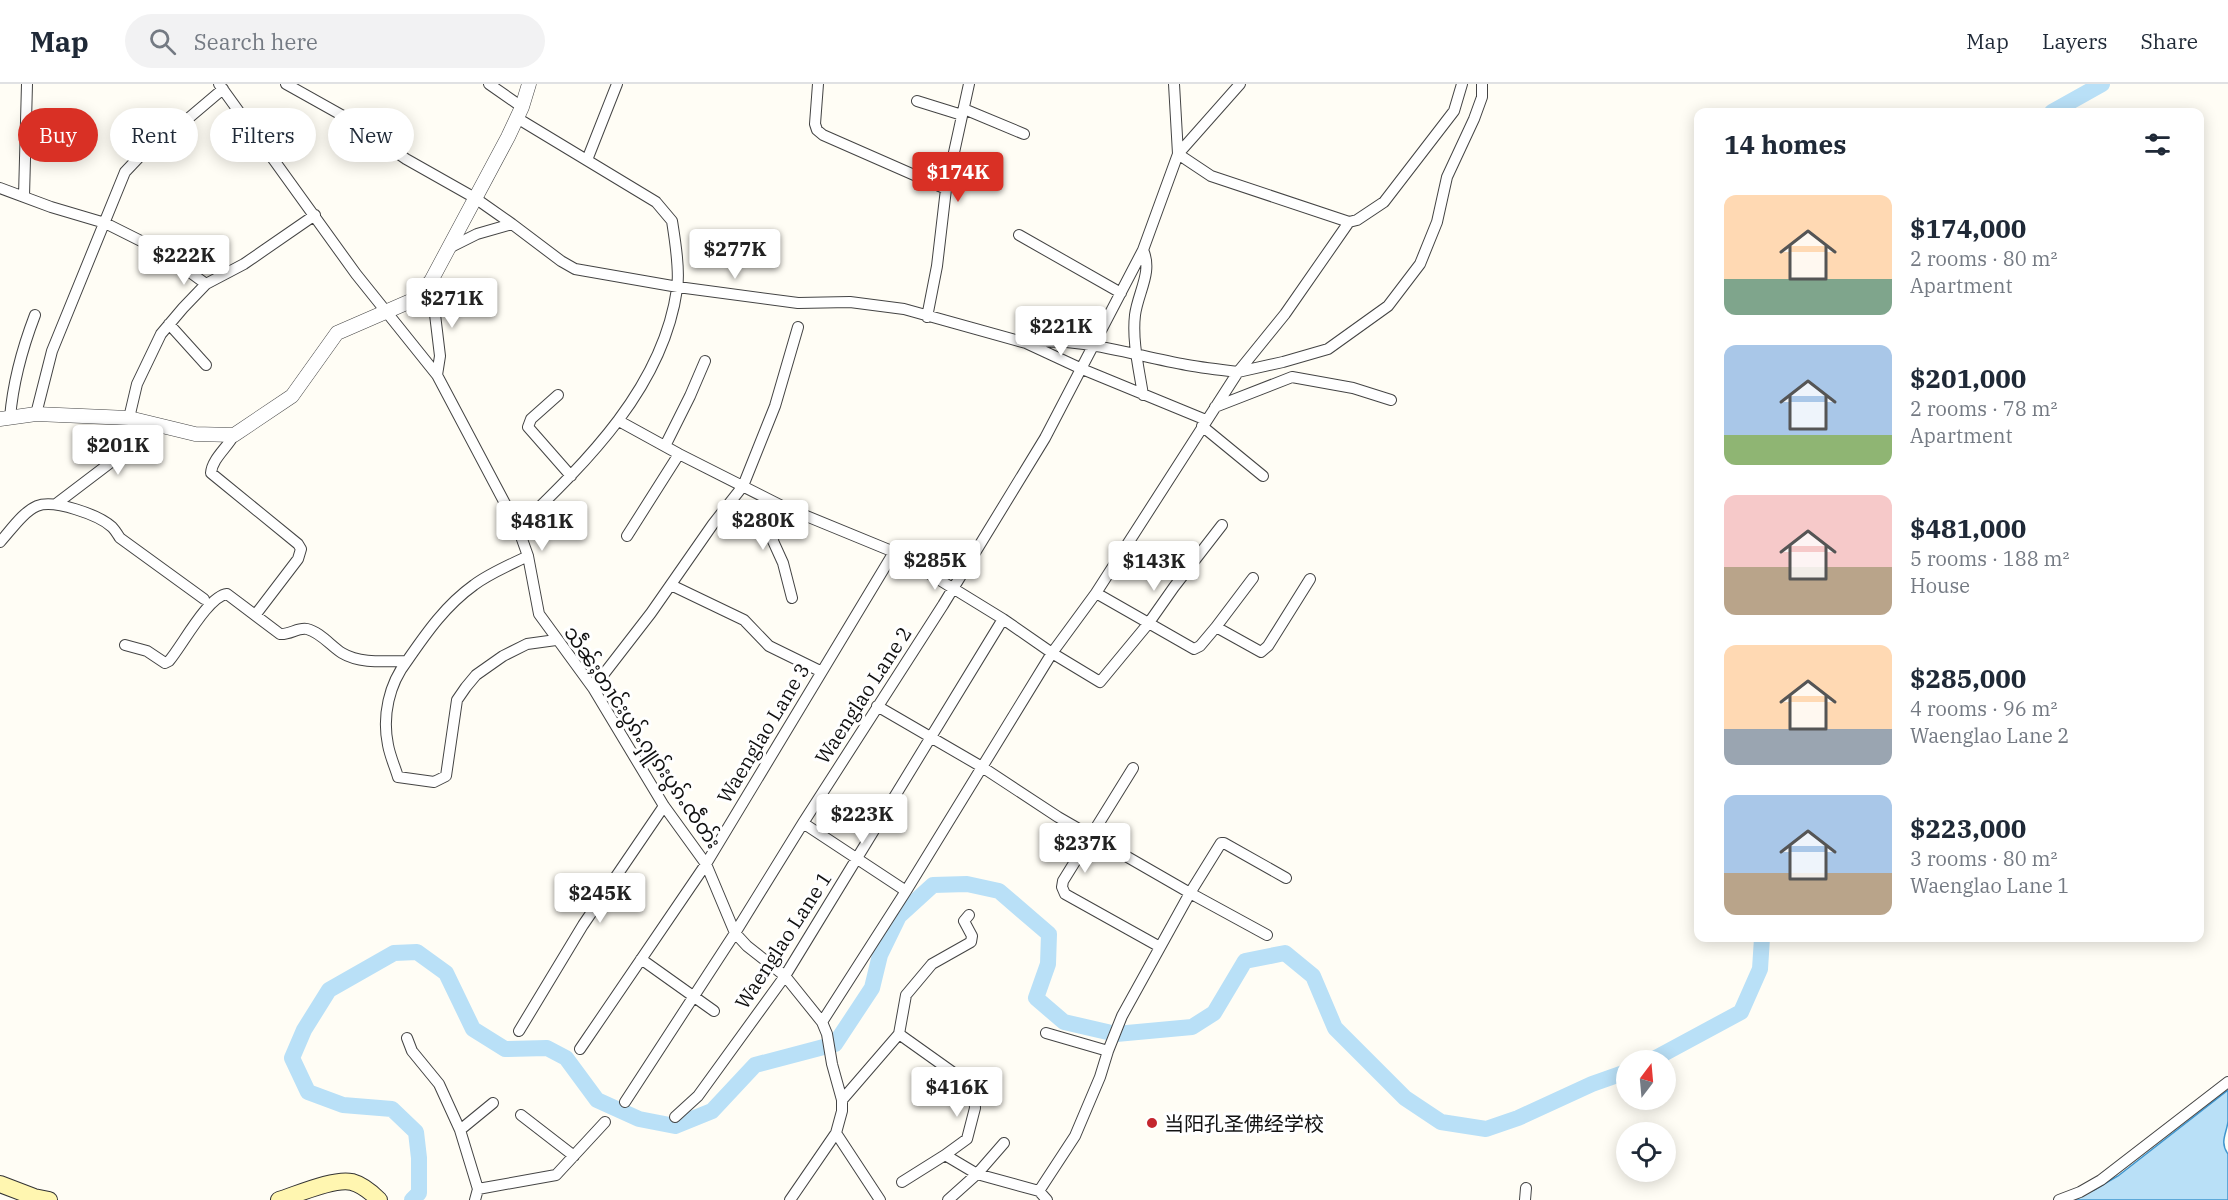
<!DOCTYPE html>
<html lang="en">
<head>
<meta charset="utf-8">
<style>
	body { margin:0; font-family:"IBM Plex Serif","Noto Sans SC","Noto Sans Myanmar",serif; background:#f2f2f3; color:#1f2937; height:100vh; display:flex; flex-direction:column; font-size:22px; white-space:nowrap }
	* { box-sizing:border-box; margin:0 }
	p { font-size:20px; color:#747a83 }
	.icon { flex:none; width:33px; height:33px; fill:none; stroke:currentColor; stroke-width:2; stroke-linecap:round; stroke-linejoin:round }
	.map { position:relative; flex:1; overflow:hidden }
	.panel { position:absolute; left:1694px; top:24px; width:510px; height:834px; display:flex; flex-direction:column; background:#fff; border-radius:12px; box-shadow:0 3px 15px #0003 }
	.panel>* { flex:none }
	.guide { position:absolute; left:18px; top:24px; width:570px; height:54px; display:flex; gap:12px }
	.needle { width:39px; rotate:16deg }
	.tools { position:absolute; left:1616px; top:966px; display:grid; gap:12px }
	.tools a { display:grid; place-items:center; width:60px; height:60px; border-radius:50%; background:#fff; box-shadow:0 3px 15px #0003; font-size:30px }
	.price { position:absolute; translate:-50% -51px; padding:0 14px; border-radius:6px; background:#fff; color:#222; font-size:20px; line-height:39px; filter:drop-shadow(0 2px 3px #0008) }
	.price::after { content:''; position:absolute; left:50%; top:36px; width:18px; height:14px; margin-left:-9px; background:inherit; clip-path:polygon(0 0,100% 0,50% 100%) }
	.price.active { background:#d93025; color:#fff }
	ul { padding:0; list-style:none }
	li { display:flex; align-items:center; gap:18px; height:150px; padding:0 30px }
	li span { display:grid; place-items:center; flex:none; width:168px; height:120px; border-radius:12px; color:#555 }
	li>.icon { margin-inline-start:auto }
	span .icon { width:72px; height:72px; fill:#fffc; stroke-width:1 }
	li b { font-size:26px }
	h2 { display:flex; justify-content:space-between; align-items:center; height:72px; padding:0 30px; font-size:26px }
	.tag { padding:0 21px; border-radius:27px; background:#fff; box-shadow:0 3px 15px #0003; font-size:21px; line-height:54px }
	.tag.active { background:#d93025; color:#fff }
	header { display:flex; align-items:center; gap:36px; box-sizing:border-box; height:84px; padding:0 30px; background:#fff; border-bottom:2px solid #e0e1e3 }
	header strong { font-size:28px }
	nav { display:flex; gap:33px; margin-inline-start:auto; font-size:21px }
	.search { width:420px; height:54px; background:#f2f2f3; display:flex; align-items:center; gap:15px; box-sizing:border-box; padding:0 21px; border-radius:33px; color:#747a83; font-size:22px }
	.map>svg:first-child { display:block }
</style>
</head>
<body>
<header>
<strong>Map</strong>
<div class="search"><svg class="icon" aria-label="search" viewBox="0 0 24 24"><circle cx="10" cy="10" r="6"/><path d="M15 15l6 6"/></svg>Search here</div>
<nav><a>Map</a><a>Layers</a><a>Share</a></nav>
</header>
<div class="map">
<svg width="2228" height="1116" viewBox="0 0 2228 1116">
	<rect width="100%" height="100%" fill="#fffdf5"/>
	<!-- water -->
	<path fill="#b9e0f7" stroke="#3f96cf" stroke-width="1.5" d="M 2228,1006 C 2228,1016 2228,1027 2228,1037 C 2227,1049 2219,1058 2228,1070 L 2228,1116 L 2065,1116 L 2094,1106 L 2118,1092 Z"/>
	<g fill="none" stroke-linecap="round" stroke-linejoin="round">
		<!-- river -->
		<path stroke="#b9e0f7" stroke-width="16" d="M 2052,28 L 2102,0
			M 1652,976 L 1741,928 L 1760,885 L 1762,854
			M 412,1116 L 419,1109 L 419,1074 L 416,1048 L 392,1025 L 343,1021 L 308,1008 L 292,974 L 304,946 L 329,906 L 394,869 L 417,868 L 446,889 L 473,945 L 505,965 L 547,964 L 566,974 L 597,1016 L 639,1035 L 675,1042 L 712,1027 L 755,981 L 835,960 L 872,904 L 880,871 L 899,832 L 933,801 L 967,800 L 999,807 L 1049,850 L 1048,880 L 1036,914 L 1064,938 L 1116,950 L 1192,943 L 1214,929 L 1245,877 L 1285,869 L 1313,892 L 1335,944 L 1405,1014 L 1441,1038 L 1486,1045 L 1518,1034 L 1592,1000 L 1626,988"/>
		<!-- minor casing -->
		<g stroke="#444" stroke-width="12">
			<path id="minor" d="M 219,0 L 356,190 L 437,291 L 518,444 L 528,472 L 539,530 L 593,604 L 664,722 L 706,780 L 735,849 L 747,862 L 785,892 L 822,938 L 827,950 L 832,980 L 842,1016 L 842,1027 L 836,1049 L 790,1116
				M 286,0 L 345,33 L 406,75 L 475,114 L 512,140 L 561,177 L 575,185 L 678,203 L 798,219 L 850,218 L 904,225 L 1026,259 L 1082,285 L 1206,336
				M 489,0 L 522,23
				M 818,0 L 815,40 L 817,46 L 823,51 L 946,105
				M 917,17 L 962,31
				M 964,25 L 1024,50
				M 517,34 L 656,118 L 672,137 C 675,156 680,186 677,205 C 663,304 586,378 518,444
				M 587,76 L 617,0
				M 0,104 L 51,123 L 105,139 L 161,167 L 206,200
				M 24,112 L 27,0
				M 1349,138 L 1357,136 L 1384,118 L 1454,27 L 1462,0
				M 1019,151 L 1121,209
				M 449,164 L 477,150 L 512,140
				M 1143,166 C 1153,188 1138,208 1135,231 C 1132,257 1139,285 1143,311
				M 431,197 L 440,272 L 437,291
				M 927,233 L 937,182 L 946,105 L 969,0
				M 169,240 L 206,281
				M 1026,259 C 1081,252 1134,272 1187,281 C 1204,284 1221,286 1238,288 L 1285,230 L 1349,138 L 1211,92 L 1178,70 L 1174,0
				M 558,311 L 531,335 L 528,343 L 571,392
				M 1215,323 L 1292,293 L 1353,304 L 1391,316
				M 36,330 L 52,267 L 125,88 L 143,69 L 164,55 L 223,5
				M 10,334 C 13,297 22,265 35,231
				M 129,334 L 137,300 L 161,250 L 183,224 L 206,200 L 244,180 L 315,131
				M 619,337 L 679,370 L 782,422 L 894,468 L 1003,535 L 1052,569 L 1100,598 L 1148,540 L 1174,503 L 1222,441
				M 1202,342 L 1263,392
				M 234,351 C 227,364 212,375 211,389 L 298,460 L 301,465 L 298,475 L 256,530
				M 665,362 L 690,312 L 705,277
				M 56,420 L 131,363 L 142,336
				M 782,422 L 774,445 L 773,457 L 783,479 L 792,514
				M 627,452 L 679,370
				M 0,458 C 11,446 23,428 37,422 C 54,415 99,431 112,443 C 115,446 118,451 120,454 L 204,515
				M 671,501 L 744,536 L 769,562 L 820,587
				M 1096,509 L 1194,565 L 1200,562 L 1216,543 L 1261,568 L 1268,562 L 1310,495
				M 1216,543 L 1253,494
				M 125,561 L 147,567 L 165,579 L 169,577 C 182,562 208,512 227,510 L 280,550 C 290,551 298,543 307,545 C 320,548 331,562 342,569 C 360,580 386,577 407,577 C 427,548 446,521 474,501 C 490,489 510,481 528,472
				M 407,577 C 389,600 382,632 388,661 C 390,672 395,683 398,693 L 434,698 L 446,692 L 457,616 L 466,603 L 476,591 L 503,572 L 527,560 L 556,556
				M 593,604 L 651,529 L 713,440 L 743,402 L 775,322 L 798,243
				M 877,622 L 982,683 L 1058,733 L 1190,809 L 1122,932 L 1108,967
				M 1133,684 L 1063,797 L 1062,803 L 1065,810 L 1160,863
				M 803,739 L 906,807
				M 1267,851 L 1190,809 L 1221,759 L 1224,759 L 1286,794
				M 641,875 L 714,927
				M 822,938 L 906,807 L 1052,569 L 1096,509 L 1238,288 L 1283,278 L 1328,265 L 1388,222 L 1420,180 L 1437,138 L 1447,93 L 1474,35 L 1482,13 L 1482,0
				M 519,947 L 583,841 L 664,722
				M 1046,949 L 1108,967 L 1100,993 L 1075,1052 L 1039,1107 L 1047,1116
				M 899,950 L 906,911 L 932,880 L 971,858 L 972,852 L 964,837 L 969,831
				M 407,954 L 412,967 L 439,1000 L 460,1046 L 478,1105 L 475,1116
				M 580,965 L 706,780 L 894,468
				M 842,1016 L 899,950 L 965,997 L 974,1008 L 975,1024 L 967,1055 L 945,1071 L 977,1090 L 1039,1107
				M 625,1018 L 735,849 L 803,739 L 943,521 L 1045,354 L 1143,166 L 1178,70 L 1240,0
				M 521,1031 L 574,1072
				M 675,1033 L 698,1012 L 785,892 L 1003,535
				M 460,1046 L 493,1019
				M 836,1049 L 880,1116
				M 902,1098 L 945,1071
				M 478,1105 L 556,1091 L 605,1038
				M 948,1116 L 977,1090 L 1004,1059
				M 1525,1116 L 1526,1104
				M 2059,1116 L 2080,1108 L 2101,1096 L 2228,998"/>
		</g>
		<!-- tertiary casing -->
		<g stroke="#444" stroke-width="15">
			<path id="tertiary" d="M 0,335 L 36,330 L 129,334 L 195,350 L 234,351 L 292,312 L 337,249 L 413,216 L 431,197 L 508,53 L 522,23 L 529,0"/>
		</g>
		<!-- secondary casing -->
		<g stroke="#333" stroke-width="18">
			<path id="secondary" d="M 0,1100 L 34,1113 L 49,1116
				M 279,1116 C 298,1110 334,1094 352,1098 C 363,1101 371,1108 379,1116"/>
		</g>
		<!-- minor -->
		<use href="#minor" stroke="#fff" stroke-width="10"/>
		<!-- tertiary -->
		<use href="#tertiary" stroke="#fff" stroke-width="14"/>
		<!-- secondary -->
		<use href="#secondary" stroke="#fff6b0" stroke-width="16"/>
	</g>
	<!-- markers -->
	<circle fill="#c4262e" stroke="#fff" stroke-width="2" cx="1152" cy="1039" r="6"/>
	<g text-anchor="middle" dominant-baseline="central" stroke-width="6" stroke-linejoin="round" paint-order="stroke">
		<!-- street labels -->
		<g font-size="20" fill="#111" stroke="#fff">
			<text transform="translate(863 611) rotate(-57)">Waenglao Lane 2</text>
			<text transform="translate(763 649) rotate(-59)">Waenglao Lane 3</text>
			<text transform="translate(643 653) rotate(56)">သဵၼ်ႈတၢင်းပွၵ်ႉႁူၵ်းပွၵ်ႉၸဵတ်း</text>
			<text transform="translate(783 856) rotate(-57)">Waenglao Lane 1</text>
		</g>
		<!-- poi labels -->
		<g font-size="20" fill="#111" stroke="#fff" text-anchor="start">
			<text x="1164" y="1039">当阳孔圣佛经学校</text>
		</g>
	</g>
</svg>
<div class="tools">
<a><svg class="needle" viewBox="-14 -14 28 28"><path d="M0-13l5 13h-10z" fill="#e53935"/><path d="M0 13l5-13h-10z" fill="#747a83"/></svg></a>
<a><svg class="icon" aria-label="locate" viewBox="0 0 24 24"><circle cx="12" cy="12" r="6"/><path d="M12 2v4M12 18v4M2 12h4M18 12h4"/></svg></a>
</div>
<b class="price active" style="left:958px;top:119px">$174K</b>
<b class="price" style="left:735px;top:196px">$277K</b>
<b class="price" style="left:184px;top:202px">$222K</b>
<b class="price" style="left:452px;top:245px">$271K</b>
<b class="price" style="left:1061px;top:273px">$221K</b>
<b class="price" style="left:118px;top:392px">$201K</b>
<b class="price" style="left:763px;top:467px">$280K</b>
<b class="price" style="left:542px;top:468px">$481K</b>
<b class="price" style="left:935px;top:507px">$285K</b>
<b class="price" style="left:1154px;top:508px">$143K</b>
<b class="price" style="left:862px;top:761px">$223K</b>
<b class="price" style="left:1085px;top:790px">$237K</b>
<b class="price" style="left:600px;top:840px">$245K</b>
<b class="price" style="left:957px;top:1034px">$416K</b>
<div class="guide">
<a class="tag active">Buy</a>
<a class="tag">Rent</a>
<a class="tag">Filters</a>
<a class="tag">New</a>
</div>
<section class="panel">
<h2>14 homes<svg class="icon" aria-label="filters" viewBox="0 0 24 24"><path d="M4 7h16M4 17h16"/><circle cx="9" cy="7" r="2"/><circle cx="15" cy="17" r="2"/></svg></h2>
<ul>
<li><span style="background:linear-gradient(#ffd9b3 70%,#7fa58c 0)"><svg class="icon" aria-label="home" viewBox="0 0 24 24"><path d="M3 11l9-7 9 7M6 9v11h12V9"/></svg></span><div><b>$174,000</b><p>2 rooms · 80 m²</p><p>Apartment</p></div></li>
<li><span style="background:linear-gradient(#a9c7e8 75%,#8fb573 0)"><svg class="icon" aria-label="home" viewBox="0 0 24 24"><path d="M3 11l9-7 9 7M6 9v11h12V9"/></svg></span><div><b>$201,000</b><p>2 rooms · 78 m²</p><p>Apartment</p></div></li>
<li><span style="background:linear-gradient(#f6c9c9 60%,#b9a48a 0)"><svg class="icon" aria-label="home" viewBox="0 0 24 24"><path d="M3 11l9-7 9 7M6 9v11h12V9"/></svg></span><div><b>$481,000</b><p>5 rooms · 188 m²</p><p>House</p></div></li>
<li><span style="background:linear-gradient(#ffd9b3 70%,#9aa5b1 0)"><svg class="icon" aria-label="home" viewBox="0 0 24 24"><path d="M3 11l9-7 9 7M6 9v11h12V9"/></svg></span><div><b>$285,000</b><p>4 rooms · 96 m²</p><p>Waenglao Lane 2</p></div></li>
<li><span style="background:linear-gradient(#a9c7e8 65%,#b9a48a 0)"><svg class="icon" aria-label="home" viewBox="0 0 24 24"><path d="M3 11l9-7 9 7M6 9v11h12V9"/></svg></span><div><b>$223,000</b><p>3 rooms · 80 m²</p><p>Waenglao Lane 1</p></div></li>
</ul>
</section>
</div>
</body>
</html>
